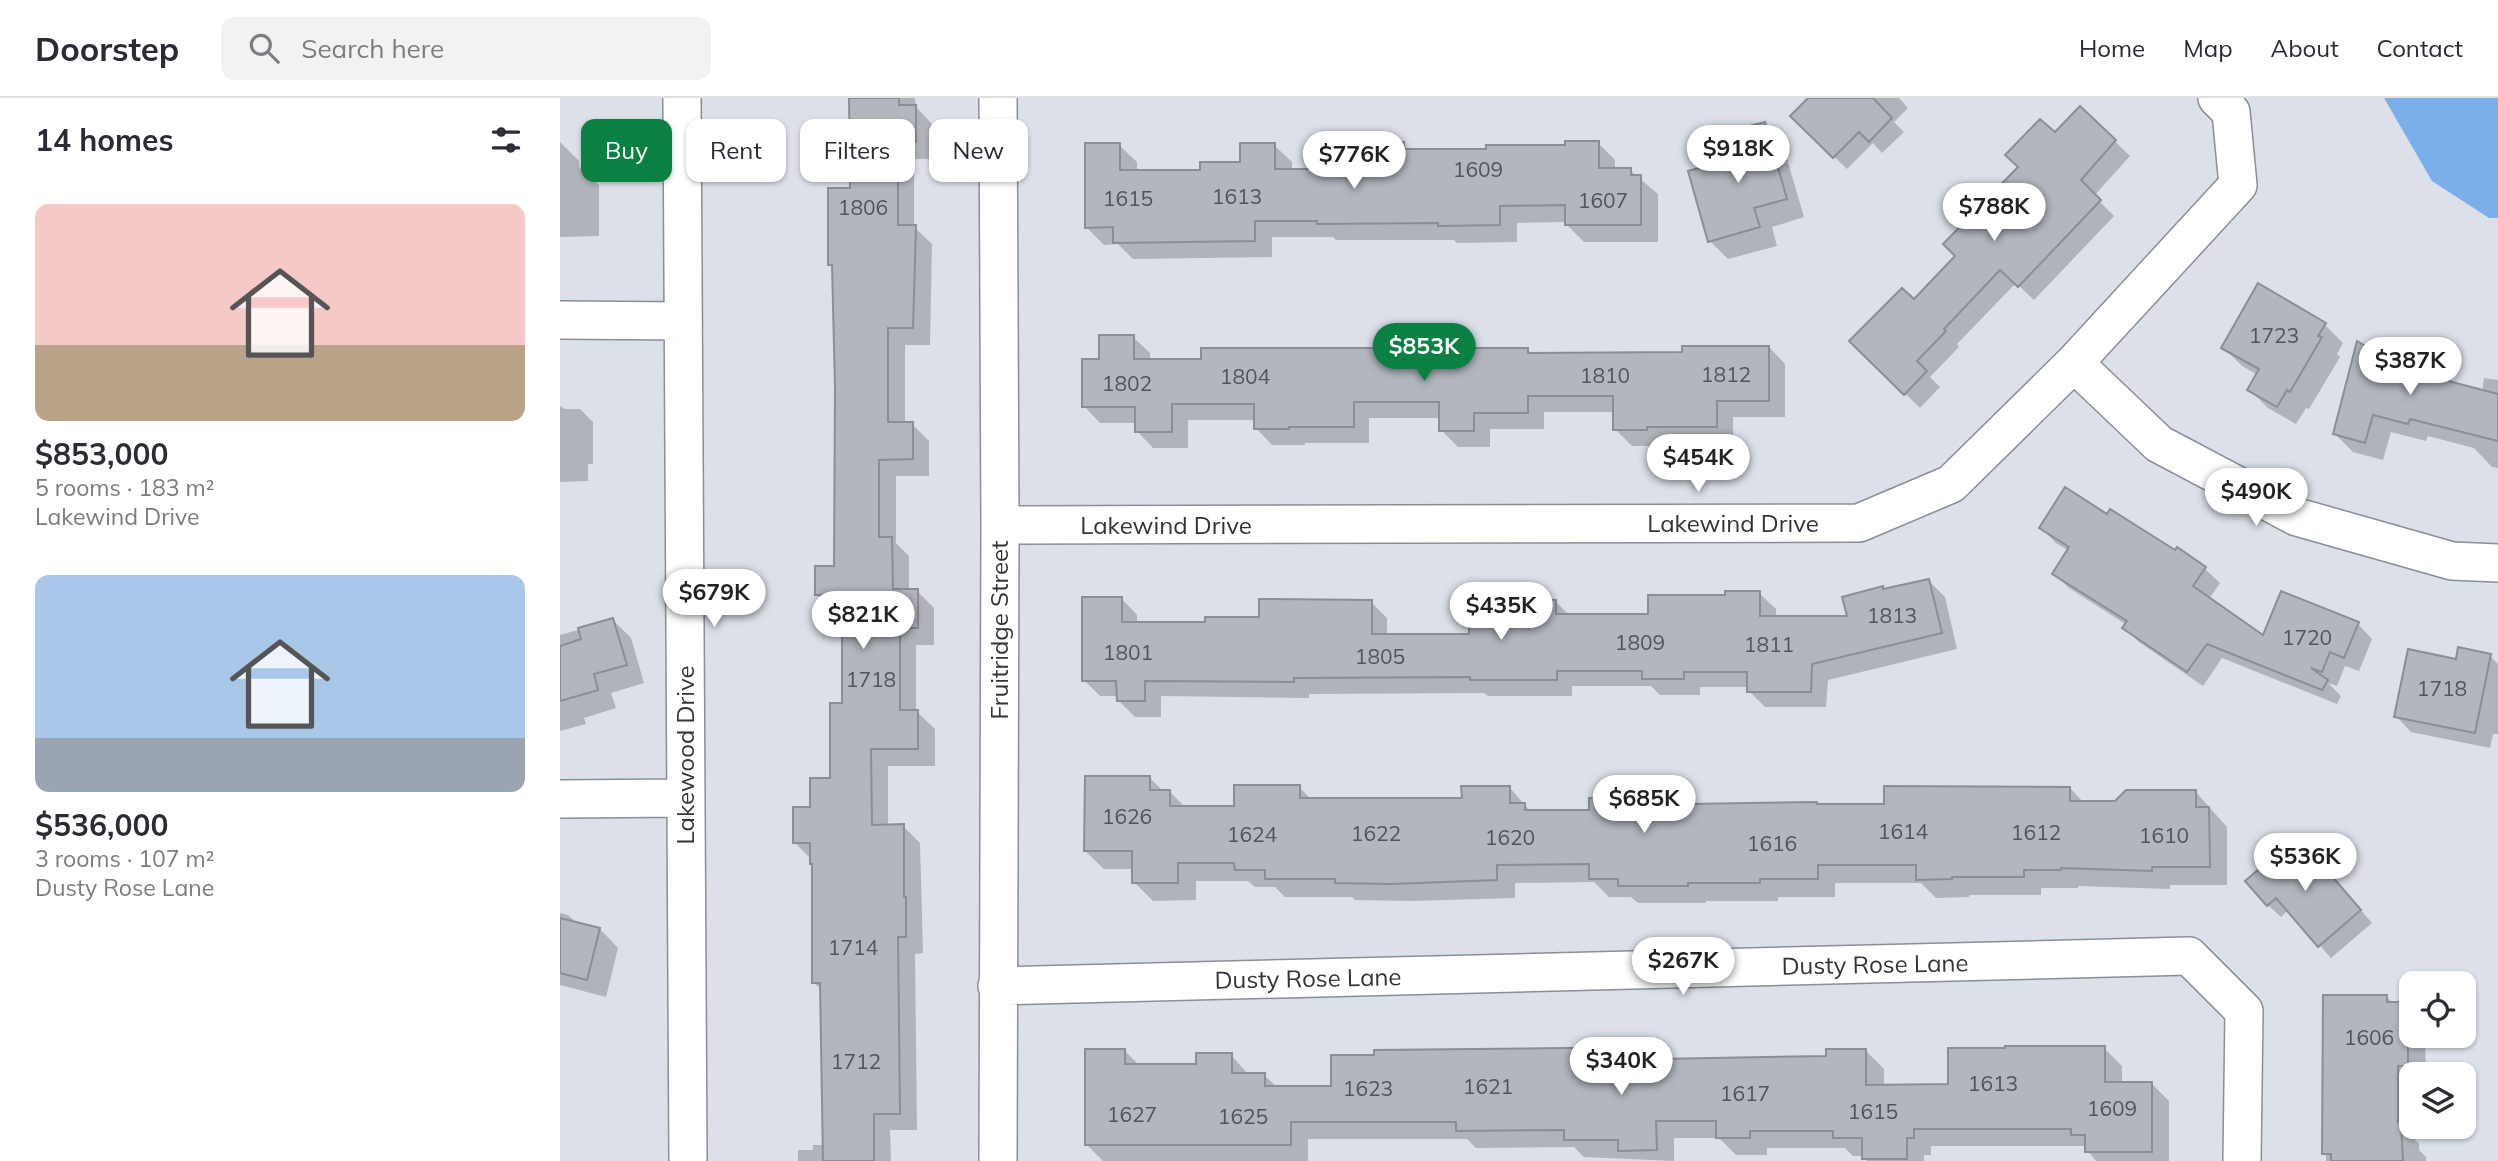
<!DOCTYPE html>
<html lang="en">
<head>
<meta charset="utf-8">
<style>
	body { margin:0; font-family:Mulish,sans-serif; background:#f2f2f3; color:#2b2b33; height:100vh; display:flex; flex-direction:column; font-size:26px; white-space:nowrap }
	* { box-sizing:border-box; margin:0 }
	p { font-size:23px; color:#7c7c81 }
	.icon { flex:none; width:38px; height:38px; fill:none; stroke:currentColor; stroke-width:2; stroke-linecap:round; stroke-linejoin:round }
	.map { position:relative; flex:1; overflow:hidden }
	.sheet { display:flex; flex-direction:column; background:#fff; width:560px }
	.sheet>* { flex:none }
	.hud { position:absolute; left:21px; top:21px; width:665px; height:63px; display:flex; gap:14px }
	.buttons { position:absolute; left:1839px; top:873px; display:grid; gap:14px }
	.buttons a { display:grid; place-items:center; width:77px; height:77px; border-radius:14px; background:#fff; box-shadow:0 2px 5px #0004; font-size:35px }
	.price { position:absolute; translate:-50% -60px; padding:0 16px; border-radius:24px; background:#fff; color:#222; font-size:23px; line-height:46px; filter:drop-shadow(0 2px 4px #0008) }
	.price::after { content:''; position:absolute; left:50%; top:42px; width:21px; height:16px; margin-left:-10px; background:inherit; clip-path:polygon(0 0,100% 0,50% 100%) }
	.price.selected { background:#0b8043; color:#fff }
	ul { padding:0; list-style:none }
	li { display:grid; align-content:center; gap:14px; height:371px; padding:0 35px }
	li span { display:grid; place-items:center; height:217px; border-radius:14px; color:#555 }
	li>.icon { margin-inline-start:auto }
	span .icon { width:126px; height:126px; fill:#fffc; stroke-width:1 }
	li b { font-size:30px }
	h2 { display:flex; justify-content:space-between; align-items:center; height:84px; padding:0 35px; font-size:30px }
	.tag { padding:0 24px; border-radius:14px; background:#fff; box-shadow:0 2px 5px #0004; font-size:24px; line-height:63px }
	.tag.selected { background:#0b8043; color:#fff }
	header { display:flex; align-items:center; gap:42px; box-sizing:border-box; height:98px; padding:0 35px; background:#fff; border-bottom:2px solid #e1e1e2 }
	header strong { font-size:33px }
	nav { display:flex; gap:38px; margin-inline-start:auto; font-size:24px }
	.search { width:490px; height:63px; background:#f2f2f3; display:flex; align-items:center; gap:18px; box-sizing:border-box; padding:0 24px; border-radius:14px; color:#7c7c81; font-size:26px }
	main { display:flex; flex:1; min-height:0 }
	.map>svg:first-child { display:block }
</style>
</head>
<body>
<header>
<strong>Doorstep</strong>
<div class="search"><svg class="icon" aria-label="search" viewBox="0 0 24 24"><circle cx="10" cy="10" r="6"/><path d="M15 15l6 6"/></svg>Search here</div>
<nav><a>Home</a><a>Map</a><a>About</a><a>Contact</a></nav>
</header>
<main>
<section class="sheet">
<h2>14 homes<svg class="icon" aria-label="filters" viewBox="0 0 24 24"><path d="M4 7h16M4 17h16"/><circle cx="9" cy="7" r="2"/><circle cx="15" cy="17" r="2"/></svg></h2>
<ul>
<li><span style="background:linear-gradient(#f6c9c9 65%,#b9a48a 0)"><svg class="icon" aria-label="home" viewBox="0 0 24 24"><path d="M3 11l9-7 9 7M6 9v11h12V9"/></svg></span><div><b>$853,000</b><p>5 rooms · 183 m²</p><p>Lakewind Drive</p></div></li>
<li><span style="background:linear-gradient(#a9c7e8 75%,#9aa5b1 0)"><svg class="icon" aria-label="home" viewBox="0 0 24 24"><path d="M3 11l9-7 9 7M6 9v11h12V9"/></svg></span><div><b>$536,000</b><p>3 rooms · 107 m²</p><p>Dusty Rose Lane</p></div></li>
</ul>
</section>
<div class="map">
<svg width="1938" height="1063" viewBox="0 0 1938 1063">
	<rect width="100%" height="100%" fill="#dce0e8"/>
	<!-- water -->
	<path fill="#79afea" d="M 1824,0 L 1938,0 L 1938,120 L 1929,120 L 1872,83 Z"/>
	<!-- shadow -->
	<path fill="#0003" d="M 291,0 L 355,0 L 356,9 L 372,26 L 372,61 L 354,61 L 354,129 L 372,146 L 370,247 L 345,247 L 345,326 L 352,326 L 369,343 L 369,378 L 336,378 L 336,445 L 349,458 L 349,493 L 357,493 L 374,510 L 374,547 L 356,547 L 356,613 L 375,631 L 375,668 L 328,668 L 328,729 L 343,728 L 360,745 L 363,855 L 355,856 L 357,1032 L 330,1032 L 331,1063 L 238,1063 L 238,1052 L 253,1052 L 253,1047 L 265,1047 L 265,1000 L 262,995 L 262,892 L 254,885 L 252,762 L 235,745 L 252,711 L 272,682 L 284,607 L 284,537 L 277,530 L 277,513 L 274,513 L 256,496 L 276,470 L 277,289 L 274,171 L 270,166 L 292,92 Z
		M 1251,0 L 1339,0 L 1348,10 L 1334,24 L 1344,34 L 1322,55 L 1313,45 L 1287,71 L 1232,18 Z
		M 1520,10 L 1570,58 L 1534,98 L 1554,118 L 1474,202 L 1456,185 L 1397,246 L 1399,249 L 1370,279 L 1380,289 L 1360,310 L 1291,243 L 1354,203 L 1397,158 L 1495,36 Z
		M 1204,26 L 1222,44 L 1244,119 L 1212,129 L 1217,148 L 1168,161 L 1150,143 L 1180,60 Z
		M 0,44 L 19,63 L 19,69 L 39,87 L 39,138 L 0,139 Z
		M 1038,45 L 1055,62 L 1055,72 L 1070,72 L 1098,96 L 1098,144 L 1024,144 L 1007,127 L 1007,124 L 957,125 L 957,144 L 897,145 L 894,142 L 776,142 L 773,139 L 712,139 L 712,159 L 573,161 L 558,146 L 544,147 L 526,129 L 559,47 L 577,64 L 577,74 L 641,74 L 681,66 L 714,47 L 732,64 L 732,73 L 810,73 L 843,46 L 849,52 L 928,52 Z
		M 1699,188 L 1765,227 L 1783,245 L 1777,256 L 1780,259 L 1749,311 L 1746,310 L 1736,326 L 1708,310 L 1689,291 L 1698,277 L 1682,268 L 1663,249 Z
		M 573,239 L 590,255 L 590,262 L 967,251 L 973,257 L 1123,256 L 1209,249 L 1225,266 L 1225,319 L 1173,319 L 1173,345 L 1103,345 L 1103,348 L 1072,348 L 1055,331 L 1055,314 L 984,314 L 984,331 L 930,331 L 930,349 L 898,349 L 881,332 L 881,320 L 809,320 L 809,345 L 745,345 L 745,347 L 712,347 L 696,330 L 696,322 L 628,322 L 628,350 L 593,350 L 577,333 L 577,325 L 540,325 L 524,308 L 540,262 Z
		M 1862,257 L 1880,275 L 1879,282 L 1922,294 L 1924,280 L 1938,282 L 1938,370 L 1932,369 L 1914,350 L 1868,338 L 1866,343 L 1831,334 L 1823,362 L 1793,354 L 1775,336 L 1822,259 Z
		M 0,308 L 5,311 L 20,311 L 33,324 L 33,366 L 28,366 L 28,383 L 0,384 Z
		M 1547,419 L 1616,454 L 1618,452 L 1645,471 L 1660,485 L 1649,501 L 1704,539 L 1798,526 L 1812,541 L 1799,573 L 1785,568 L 1777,588 L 1768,585 L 1781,598 L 1777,606 L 1662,560 L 1643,588 L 1579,544 L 1565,530 L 1567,527 L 1509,490 L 1494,476 L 1509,453 L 1496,445 L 1481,430 Z
		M 1369,483 L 1385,499 L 1397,551 L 1268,582 L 1266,609 L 1205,609 L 1189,593 L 1189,589 L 1140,589 L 1140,597 L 1100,597 L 1091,588 L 1012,588 L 1012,598 L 928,598 L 924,595 L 749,596 L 749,600 L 601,598 L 601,619 L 575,619 L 558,602 L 558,598 L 540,598 L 524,582 L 561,500 L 577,517 L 577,526 L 647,526 L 811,504 L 827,520 L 827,538 L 911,538 L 963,529 L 996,504 L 1010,518 L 1090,518 L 1167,499 L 1199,495 L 1216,511 L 1216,520 L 1289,520 L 1325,493 Z
		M 53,522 L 71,540 L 84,585 L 51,595 L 56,610 L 24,620 L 26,626 L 0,633 L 0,537 Z
		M 1930,558 L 1938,566 L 1938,636 L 1933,636 L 1930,650 L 1851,634 L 1836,618 L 1897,563 Z
		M 590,680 L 603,693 L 609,693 L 625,709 L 676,709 L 739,689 L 752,702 L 903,702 L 950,690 L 971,714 L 1031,714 L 1127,702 L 1133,708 L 1326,708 L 1510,690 L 1524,705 L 1556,705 L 1635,693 L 1667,729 L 1667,787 L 1610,787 L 1610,791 L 1518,788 L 1518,790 L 1481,790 L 1481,797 L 1409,797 L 1409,799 L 1376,800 L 1361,785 L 1275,785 L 1275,799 L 1218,799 L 1218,803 L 1146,803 L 1146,805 L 1078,805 L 1071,799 L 1049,799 L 1034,784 L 955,785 L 955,800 L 851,803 L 795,802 L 792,799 L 725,799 L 715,789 L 695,789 L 688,783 L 636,783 L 636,802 L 593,803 L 574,784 L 574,771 L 544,771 L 525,753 Z
		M 1746,763 L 1765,771 L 1812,825 L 1771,860 L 1728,812 L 1721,819 L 1708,807 Z
		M 0,815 L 8,817 L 18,826 L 40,831 L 58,850 L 46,899 L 0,887 Z
		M 1765,899 L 1827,899 L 1833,906 L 1847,906 L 1852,911 L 1852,938 L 1865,938 L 1866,976 L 1852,976 L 1852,1029 L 1855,1029 L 1855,1042 L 1859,1045 L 1859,1052 L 1866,1059 L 1866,1063 L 1766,1063 Z
		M 1544,950 L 1562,968 L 1562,985 L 1591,985 L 1609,1003 L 1609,1063 L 1536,1063 L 1524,1048 L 1371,1048 L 1371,1057 L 1364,1057 L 1364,1063 L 1307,1063 L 1303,1058 L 1293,1058 L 1285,1050 L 1207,1050 L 1207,1057 L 1176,1057 L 1159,1040 L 1114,1040 L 1114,1063 L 1024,1059 L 1014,1049 L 916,1050 L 907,1041 L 748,1041 L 748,1063 L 543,1063 L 526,1046 L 564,952 L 580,968 L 638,968 L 671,957 L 689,977 L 704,977 L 718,990 L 773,990 L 1037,952 L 1042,957 L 1095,958 L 1099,962 L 1268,960 L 1306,953 L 1324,971 L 1324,988 L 1390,987 Z"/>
	<!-- building -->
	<path fill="#b2b6be" stroke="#8a8e96" stroke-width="2" d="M 289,0 L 339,0 L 339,7 L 356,7 L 356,44 L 338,45 L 338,127 L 356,127 L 353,230 L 328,230 L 328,324 L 353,324 L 353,361 L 319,362 L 319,439 L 332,439 L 333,491 L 358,491 L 358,530 L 340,530 L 340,612 L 358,612 L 358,651 L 311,651 L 312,727 L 344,726 L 344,799 L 346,799 L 346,839 L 338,839 L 340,1016 L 314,1016 L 314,1063 L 263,1063 L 260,885 L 252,885 L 252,766 L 250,766 L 250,745 L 233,745 L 233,709 L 250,709 L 250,680 L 270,680 L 270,605 L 282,605 L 282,530 L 275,530 L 275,497 L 255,497 L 255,468 L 274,468 L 275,289 L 272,167 L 268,167 L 268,90 L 290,90 Z
		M 1248,0 L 1313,0 L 1332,20 L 1309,44 L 1299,34 L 1273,60 L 1230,18 Z
		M 1520,8 L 1556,42 L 1521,82 L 1541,102 L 1458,189 L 1440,172 L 1384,231 L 1386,233 L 1357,263 L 1367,273 L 1344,297 L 1289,243 L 1342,190 L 1354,201 L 1395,158 L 1383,146 L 1458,69 L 1445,57 L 1480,21 L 1495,34 Z
		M 1205,24 L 1227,101 L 1194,110 L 1200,129 L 1148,144 L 1128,73 L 1178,59 L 1170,33 Z
		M 1005,43 L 1039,43 L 1039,70 L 1071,70 L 1071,77 L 1081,77 L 1081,127 L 1005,127 L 1005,107 L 940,108 L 940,127 L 878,128 L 878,125 L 757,126 L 757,123 L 695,123 L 695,143 L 553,145 L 553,129 L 525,130 L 525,45 L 560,45 L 560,72 L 640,72 L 640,64 L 680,64 L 680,45 L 715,45 L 715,71 L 809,71 L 809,44 L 844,44 L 844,51 L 926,51 L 926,47 L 1005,47 Z
		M 1698,185 L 1766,225 L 1758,238 L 1762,239 L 1730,294 L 1727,292 L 1717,309 L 1687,292 L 1699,271 L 1661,250 Z
		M 539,237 L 574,237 L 574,261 L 641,261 L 641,250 L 968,250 L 968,255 L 1122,254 L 1122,248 L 1209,248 L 1209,303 L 1157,303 L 1157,329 L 1087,329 L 1087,332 L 1053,332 L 1053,298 L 968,298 L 968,315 L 914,315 L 914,333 L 879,333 L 879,304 L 794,304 L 794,329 L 729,329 L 729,331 L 694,331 L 694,306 L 612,306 L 612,334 L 575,334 L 575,309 L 522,309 L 522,261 L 539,261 Z
		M 1797,243 L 1821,257 L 1824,245 L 1863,255 L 1858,275 L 1938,296 L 1938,343 L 1850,321 L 1848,326 L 1813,317 L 1805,345 L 1773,336 Z
		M 1505,389 L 1547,416 L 1550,411 L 1615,452 L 1617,449 L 1646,469 L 1633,488 L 1703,537 L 1721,493 L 1799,524 L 1784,560 L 1770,554 L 1762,574 L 1751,570 L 1768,582 L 1762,592 L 1647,546 L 1627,574 L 1562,530 L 1567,523 L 1492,476 L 1509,449 L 1479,430 Z
		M 1369,481 L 1382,535 L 1252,566 L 1251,594 L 1187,594 L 1187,574 L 1124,574 L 1124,581 L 1082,581 L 1082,573 L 997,573 L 997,582 L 910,582 L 910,579 L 734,580 L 734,584 L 585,583 L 585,603 L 557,603 L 556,583 L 522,583 L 522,499 L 562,499 L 562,524 L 645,524 L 645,519 L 699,519 L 699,501 L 812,502 L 812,536 L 909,536 L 909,527 L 961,527 L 961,502 L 996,502 L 996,516 L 1088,516 L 1088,497 L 1165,497 L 1165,493 L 1200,493 L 1200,518 L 1287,518 L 1282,499 L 1323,488 L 1323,491 Z
		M 53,520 L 67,567 L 34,576 L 38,592 L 0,603 L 0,548 L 21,541 L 18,530 Z
		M 1898,549 L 1931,556 L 1915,635 L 1834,619 L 1848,551 L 1896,561 Z
		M 525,678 L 590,678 L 590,692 L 610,692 L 610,708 L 674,708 L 674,687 L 740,687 L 740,700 L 902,700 L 901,688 L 950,688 L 950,705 L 965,705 L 965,712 L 1029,712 L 1029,700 L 1128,700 L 1128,706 L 1257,704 L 1257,706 L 1324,706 L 1324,688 L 1510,689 L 1510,703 L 1555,703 L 1566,692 L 1636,692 L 1636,709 L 1649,709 L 1650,769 L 1592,769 L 1592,773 L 1501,770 L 1501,772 L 1464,772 L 1464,779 L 1392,779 L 1392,781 L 1356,782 L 1356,767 L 1258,767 L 1258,781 L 1200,781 L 1200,785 L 1128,785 L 1128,788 L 1058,788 L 1058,781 L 1029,781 L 1029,766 L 937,767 L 937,782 L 831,786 L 775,785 L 775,781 L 705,781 L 705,772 L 675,772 L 674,765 L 618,765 L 618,785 L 572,785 L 572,753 L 524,753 Z
		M 1730,744 L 1745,762 L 1753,756 L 1801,812 L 1758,849 L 1716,800 L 1707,808 L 1685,783 Z
		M 0,820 L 40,830 L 27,882 L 0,875 Z
		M 1763,897 L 1827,897 L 1827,904 L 1848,904 L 1848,968 L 1838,968 L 1838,1024 L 1841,1025 L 1843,1063 L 1771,1063 L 1771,1056 L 1762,1056 Z
		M 1445,948 L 1545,948 L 1545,984 L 1592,984 L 1592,1054 L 1525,1054 L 1525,1037 L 1511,1037 L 1511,1031 L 1354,1031 L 1354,1040 L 1347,1040 L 1347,1061 L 1302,1061 L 1302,1040 L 1273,1040 L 1273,1033 L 1190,1033 L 1190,1040 L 1156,1040 L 1156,1023 L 1096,1023 L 1097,1052 L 1058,1053 L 1058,1042 L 1004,1042 L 1004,1032 L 896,1033 L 896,1024 L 731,1024 L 731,1047 L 525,1047 L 525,951 L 565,951 L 565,966 L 636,966 L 636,955 L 672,955 L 672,975 L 705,975 L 705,988 L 771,988 L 771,957 L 814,957 L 814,952 L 1004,950 L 1038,950 L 1038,955 L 1096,957 L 1096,961 L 1266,958 L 1266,951 L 1306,951 L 1306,987 L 1388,986 L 1388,950 L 1445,950 Z"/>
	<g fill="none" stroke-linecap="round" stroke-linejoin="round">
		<!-- minor casing -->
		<g stroke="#8b8e96" stroke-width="40">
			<path id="minor" d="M 122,0 L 128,1063
				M 438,0 L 440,427 L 438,1063
				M 0,222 L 123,223
				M 1514,265 L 1599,346 L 1737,419 L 1892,463 L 1938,465
				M 440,427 L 1299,425 L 1391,386 L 1514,265 L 1678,87 L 1671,14 L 1657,0
				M 0,701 L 126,700
				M 437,888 L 1629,858 L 1684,913 L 1682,1063"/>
		</g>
		<!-- minor -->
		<use href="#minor" stroke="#fff" stroke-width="37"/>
	</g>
	<g text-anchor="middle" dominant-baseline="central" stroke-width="5" stroke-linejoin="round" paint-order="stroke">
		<!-- number labels -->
		<g font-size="21" fill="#525459">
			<text x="918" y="71">1609</text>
			<text x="677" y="98">1613</text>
			<text x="568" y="100">1615</text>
			<text x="1043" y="102">1607</text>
			<text x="303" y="109">1806</text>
			<text x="1714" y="237">1723</text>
			<text x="1166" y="276">1812</text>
			<text x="1045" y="277">1810</text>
			<text x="685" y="278">1804</text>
			<text x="567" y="285">1802</text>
			<text x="1332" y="517">1813</text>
			<text x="1747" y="539">1720</text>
			<text x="1080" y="544">1809</text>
			<text x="1209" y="546">1811</text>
			<text x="568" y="554">1801</text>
			<text x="820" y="558">1805</text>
			<text x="311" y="581">1718</text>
			<text x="1882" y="590">1718</text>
			<text x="567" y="718">1626</text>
			<text x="1343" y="733">1614</text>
			<text x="1476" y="734">1612</text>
			<text x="816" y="735">1622</text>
			<text x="692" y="736">1624</text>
			<text x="1604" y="737">1610</text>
			<text x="950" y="739">1620</text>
			<text x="1212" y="745">1616</text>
			<text x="293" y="849">1714</text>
			<text x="1809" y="939">1606</text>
			<text x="296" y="963">1712</text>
			<text x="1433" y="985">1613</text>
			<text x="928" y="988">1621</text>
			<text x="808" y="990">1623</text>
			<text x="1185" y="995">1617</text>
			<text x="1552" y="1010">1609</text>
			<text x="1313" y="1013">1615</text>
			<text x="572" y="1016">1627</text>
			<text x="683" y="1018">1625</text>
		</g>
		<!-- street labels -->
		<g font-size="24" fill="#323437" stroke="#fff">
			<text x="1173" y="425">Lakewind Drive</text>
			<text x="606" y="427">Lakewind Drive</text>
			<text transform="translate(439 532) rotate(-90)">Fruitridge Street</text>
			<text transform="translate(125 657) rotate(-90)">Lakewood Drive</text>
			<text transform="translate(1315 866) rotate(-1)">Dusty Rose Lane</text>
			<text transform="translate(748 880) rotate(-1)">Dusty Rose Lane</text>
		</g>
	</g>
</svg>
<div class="buttons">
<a><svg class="icon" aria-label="locate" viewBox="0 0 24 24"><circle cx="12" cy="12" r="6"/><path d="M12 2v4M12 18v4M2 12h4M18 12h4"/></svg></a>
<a><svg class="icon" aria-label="layers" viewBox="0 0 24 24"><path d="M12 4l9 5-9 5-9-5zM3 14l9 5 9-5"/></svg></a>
</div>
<b class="price" style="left:1178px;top:87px">$918K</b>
<b class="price" style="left:794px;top:93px">$776K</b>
<b class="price" style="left:1434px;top:145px">$788K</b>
<b class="price selected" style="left:864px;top:285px">$853K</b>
<b class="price" style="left:1850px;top:299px">$387K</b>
<b class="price" style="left:1138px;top:396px">$454K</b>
<b class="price" style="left:1696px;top:430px">$490K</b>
<b class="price" style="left:154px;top:531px">$679K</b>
<b class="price" style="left:941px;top:544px">$435K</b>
<b class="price" style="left:303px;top:553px">$821K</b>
<b class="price" style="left:1084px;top:737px">$685K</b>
<b class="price" style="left:1745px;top:795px">$536K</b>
<b class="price" style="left:1123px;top:899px">$267K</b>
<b class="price" style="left:1061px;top:999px">$340K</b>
<div class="hud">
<a class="tag selected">Buy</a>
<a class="tag">Rent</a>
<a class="tag">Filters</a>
<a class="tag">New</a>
</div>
</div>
</main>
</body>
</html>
